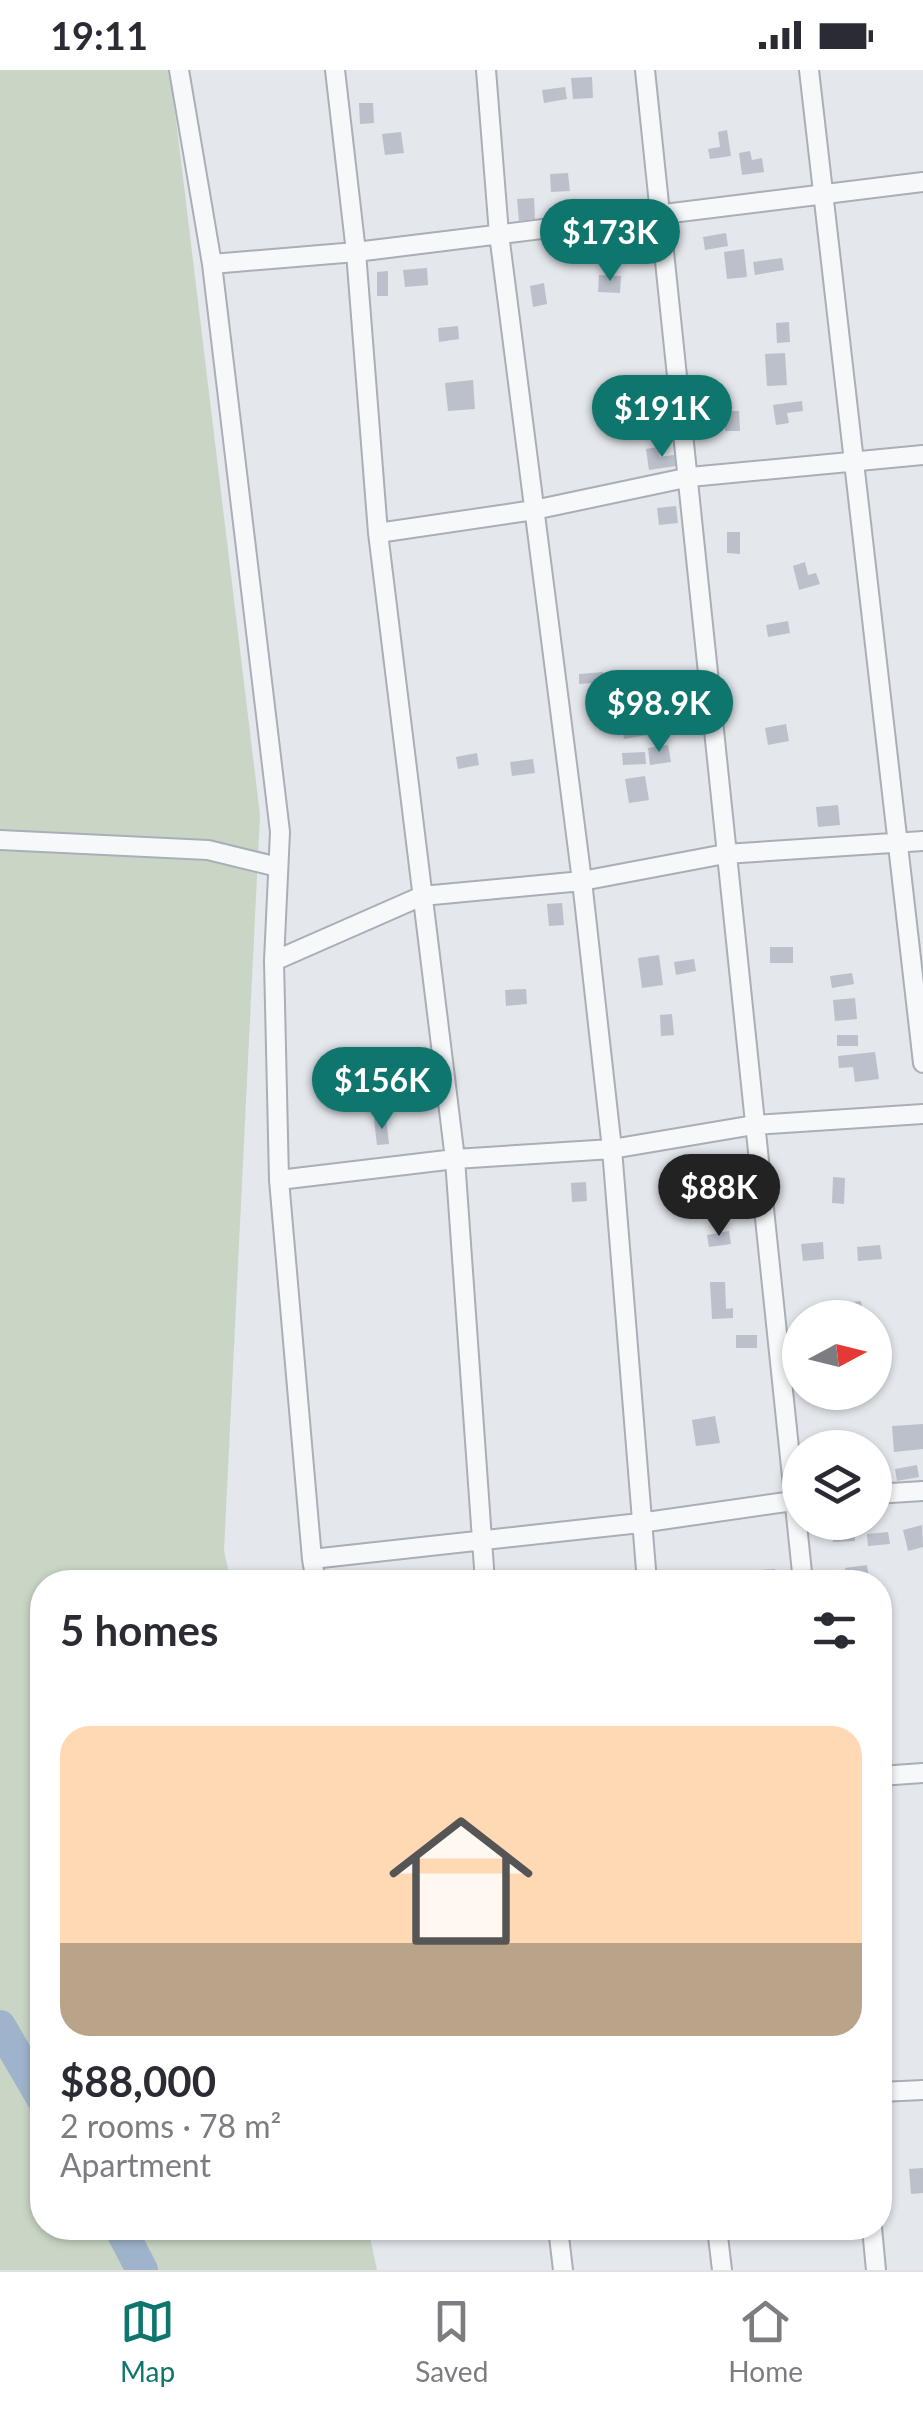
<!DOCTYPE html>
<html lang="en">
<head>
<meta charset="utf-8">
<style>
	body { margin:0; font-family:Lato,sans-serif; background:#f7f7f7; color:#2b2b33; height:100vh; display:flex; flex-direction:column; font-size:38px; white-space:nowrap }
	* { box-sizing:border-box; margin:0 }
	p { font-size:32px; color:#7c7c81 }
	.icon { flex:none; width:55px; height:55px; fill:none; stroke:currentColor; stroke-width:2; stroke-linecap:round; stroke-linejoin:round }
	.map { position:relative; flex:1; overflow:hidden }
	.drawer { position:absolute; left:30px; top:1500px; width:862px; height:670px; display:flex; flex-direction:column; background:#fff; border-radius:40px; box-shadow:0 2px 8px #0004 }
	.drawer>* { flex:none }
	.needle { width:65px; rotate:83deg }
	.controls { position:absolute; left:782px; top:1230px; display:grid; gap:20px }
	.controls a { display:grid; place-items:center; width:110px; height:110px; border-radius:50%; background:#fff; box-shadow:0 2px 8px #0004; font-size:50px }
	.price { position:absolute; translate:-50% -85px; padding:0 22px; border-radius:35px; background:#0f766e; color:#fff; font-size:32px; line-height:65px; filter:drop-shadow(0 2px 5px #0008) }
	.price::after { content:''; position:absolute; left:50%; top:60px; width:30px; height:22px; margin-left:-15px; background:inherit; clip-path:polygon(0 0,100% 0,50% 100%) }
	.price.selected { background:#222; color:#fff }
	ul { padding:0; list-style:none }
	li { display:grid; align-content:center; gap:20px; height:530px; padding:0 30px }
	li+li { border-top:2px solid #e1e1e2 }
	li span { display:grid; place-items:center; height:310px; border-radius:30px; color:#555 }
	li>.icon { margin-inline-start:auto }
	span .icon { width:180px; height:180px; fill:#fffc; stroke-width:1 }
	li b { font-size:42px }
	h2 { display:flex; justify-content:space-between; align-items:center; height:120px; padding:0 30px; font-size:42px }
	.status { display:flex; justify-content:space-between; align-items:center; height:70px; padding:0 50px; background:#fff; direction:ltr }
	.status svg { height:28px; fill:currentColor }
	.tabs { display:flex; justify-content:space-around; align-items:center; height:140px; border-top:2px solid #e1e1e2; background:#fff; font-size:28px; color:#7c7c81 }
	.tabs a { display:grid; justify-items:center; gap:5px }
	.tabs .selected { color:#0f766e }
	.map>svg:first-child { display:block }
</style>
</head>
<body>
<div class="status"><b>19:11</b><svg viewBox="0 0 49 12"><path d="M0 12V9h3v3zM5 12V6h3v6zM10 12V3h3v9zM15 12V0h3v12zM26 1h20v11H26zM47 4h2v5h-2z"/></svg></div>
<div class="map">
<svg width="923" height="2200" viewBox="0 0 923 2200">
	<rect width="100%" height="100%" fill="#e4e7ec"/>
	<!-- green -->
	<path fill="#c9d6c5" d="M 0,0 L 170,0 L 260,745 L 224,1481 L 231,1512 L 42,1512 L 42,2158 L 368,2158 L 377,2200 L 0,2200 Z"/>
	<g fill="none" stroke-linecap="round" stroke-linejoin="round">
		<!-- river -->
		<path stroke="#9fb4cc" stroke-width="32" d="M 0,1956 L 42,2028
			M 120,2158 L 142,2200"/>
	</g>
	<!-- building -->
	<path fill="#bbc0ca" d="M 592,7 L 593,28 L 573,29 L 571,8 Z
		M 565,17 L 567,29 L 544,33 L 542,20 Z
		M 359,33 L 373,33 L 374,53 L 360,54 Z
		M 727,60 L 731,86 L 710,89 L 708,79 L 720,77 L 718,62 Z
		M 401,62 L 404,83 L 385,85 L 382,64 Z
		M 750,81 L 752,90 L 762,88 L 764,102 L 742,105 L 739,83 Z
		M 568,103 L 570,121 L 551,122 L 550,104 Z
		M 534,128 L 535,149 L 519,151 L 517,129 Z
		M 726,163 L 728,176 L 705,180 L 703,167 Z
		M 744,179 L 747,207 L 727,209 L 724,182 Z
		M 782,188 L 784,200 L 755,205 L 753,192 Z
		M 427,198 L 428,215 L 405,217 L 403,200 Z
		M 388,201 L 388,226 L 377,226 L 377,202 Z
		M 599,205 L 621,206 L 620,223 L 598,222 Z
		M 544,213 L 547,234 L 533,237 L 530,216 Z
		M 789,252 L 790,272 L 777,273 L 776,253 Z
		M 458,256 L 459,269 L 439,272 L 438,258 Z
		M 785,283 L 787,315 L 767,316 L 765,284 Z
		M 473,310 L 475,339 L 448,341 L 445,313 Z
		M 802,331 L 803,341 L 787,343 L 789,353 L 776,355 L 773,335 Z
		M 724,341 L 739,341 L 740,361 L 725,361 Z
		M 658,377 L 660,387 L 680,384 L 682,395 L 649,400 L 646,379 Z
		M 676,436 L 678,453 L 659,455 L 657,438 Z
		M 727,462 L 740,462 L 740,484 L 727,483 Z
		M 805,492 L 808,505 L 816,503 L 820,514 L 799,520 L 793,496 Z
		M 788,551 L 790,563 L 768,567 L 766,555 Z
		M 603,602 L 604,612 L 579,614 L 579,604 Z
		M 644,649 L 647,665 L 624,669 L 621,653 Z
		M 786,654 L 789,671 L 768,675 L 765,658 Z
		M 668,675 L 671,692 L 650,695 L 648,678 Z
		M 645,682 L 646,694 L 623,695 L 622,683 Z
		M 477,683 L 479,695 L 458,699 L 456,687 Z
		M 533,689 L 535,703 L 512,706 L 510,692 Z
		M 645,706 L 649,730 L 629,733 L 625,709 Z
		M 838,735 L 840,755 L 818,757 L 816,737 Z
		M 562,833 L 564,855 L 549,856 L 547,834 Z
		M 770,877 L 793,877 L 793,893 L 770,893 Z
		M 659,885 L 663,915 L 642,918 L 638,888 Z
		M 694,889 L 696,901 L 676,905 L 674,892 Z
		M 852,903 L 854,914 L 832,918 L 830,906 Z
		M 526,919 L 527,934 L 506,936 L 505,920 Z
		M 855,928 L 857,949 L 835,951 L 833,930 Z
		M 672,944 L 674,965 L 661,966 L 660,945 Z
		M 837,965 L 858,965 L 858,976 L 837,976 Z
		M 875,982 L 879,1009 L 855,1012 L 853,997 L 839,998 L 838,986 Z
		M 386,1048 L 389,1074 L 377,1075 L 374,1049 Z
		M 833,1107 L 845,1108 L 844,1134 L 832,1133 Z
		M 586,1112 L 587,1131 L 572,1132 L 571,1113 Z
		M 752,1121 L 755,1141 L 732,1145 L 729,1125 Z
		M 729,1161 L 731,1174 L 709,1177 L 707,1165 Z
		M 823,1172 L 824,1189 L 803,1191 L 801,1174 Z
		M 880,1175 L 882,1189 L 858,1191 L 857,1177 Z
		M 710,1212 L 725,1212 L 726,1239 L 733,1238 L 733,1248 L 712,1249 Z
		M 861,1231 L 863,1246 L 824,1248 L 823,1235 Z
		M 736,1265 L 757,1265 L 757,1278 L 736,1278 Z
		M 715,1346 L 720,1373 L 696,1376 L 692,1350 Z
		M 923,1354 L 923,1379 L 894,1382 L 892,1356 Z
		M 917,1395 L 919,1407 L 897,1411 L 895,1399 Z
		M 854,1455 L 855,1471 L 833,1472 L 832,1456 Z
		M 922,1455 L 923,1477 L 908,1481 L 903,1460 Z
		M 888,1462 L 890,1474 L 868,1476 L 867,1464 Z
		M 867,1495 L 869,1508 L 847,1510 L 845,1498 Z
		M 775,1499 L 776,1512 L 744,1512 L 743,1501 Z
		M 923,2098 L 923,2123 L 911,2124 L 909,2099 Z"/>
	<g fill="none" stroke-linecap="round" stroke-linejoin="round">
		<!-- street casing -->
		<g stroke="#a9aeb7" stroke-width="22">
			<path id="street" d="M 179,0 L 212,194 L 280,762 L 274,891 L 279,1110 L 312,1489 L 316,1512
				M 335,0 L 356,182 L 378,463 L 455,1089 L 485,1512
				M 486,0 L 499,164 L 582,811 L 612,1079 L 647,1512
				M 645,0 L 803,1512
				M 809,0 L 923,993
				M 212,194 L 356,182 L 923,112
				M 378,463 L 534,440 L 690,407 L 923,385
				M 0,770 L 208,780 L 278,797
				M 274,891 L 422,826 L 582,811 L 725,784 L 923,771
				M 279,1110 L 455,1089 L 612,1079 L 754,1055 L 923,1044
				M 875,1424 L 923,1421
				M 312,1489 L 640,1453 L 800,1430
				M 880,1706 L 923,1703
				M 880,2022 L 923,2020
				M 558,2158 L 563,2200
				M 717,2158 L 722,2200
				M 872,2158 L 876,2200"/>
		</g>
		<!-- street -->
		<use href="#street" stroke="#f7f8fa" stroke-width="18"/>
	</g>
</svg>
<div class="controls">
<a><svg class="needle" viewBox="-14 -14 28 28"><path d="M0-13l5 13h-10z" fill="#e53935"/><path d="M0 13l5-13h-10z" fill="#7c7c81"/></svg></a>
<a><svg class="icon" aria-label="layers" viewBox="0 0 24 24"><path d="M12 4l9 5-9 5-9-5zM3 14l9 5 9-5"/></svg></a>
</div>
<b class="price" style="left:610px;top:214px">$173K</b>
<b class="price" style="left:662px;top:390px">$191K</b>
<b class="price" style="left:659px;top:685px">$98.9K</b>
<b class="price" style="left:382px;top:1062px">$156K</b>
<b class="price selected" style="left:719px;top:1169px">$88K</b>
<section class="drawer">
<h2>5 homes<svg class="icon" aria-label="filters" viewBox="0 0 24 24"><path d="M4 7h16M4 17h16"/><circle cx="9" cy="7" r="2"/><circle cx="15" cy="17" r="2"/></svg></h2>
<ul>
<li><span style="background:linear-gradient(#ffd9b3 70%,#b9a48a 0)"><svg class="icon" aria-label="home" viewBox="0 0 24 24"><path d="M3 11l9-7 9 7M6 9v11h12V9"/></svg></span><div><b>$88,000</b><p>2 rooms · 78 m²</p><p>Apartment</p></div></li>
</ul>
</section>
</div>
<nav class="tabs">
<a class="selected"><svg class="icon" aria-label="map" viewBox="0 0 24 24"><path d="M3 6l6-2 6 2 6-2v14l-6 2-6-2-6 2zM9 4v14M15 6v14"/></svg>Map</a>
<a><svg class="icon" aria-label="saved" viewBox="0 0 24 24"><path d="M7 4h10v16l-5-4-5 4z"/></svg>Saved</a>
<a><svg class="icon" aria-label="home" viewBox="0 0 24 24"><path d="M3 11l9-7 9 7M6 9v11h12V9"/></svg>Home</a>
</nav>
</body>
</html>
